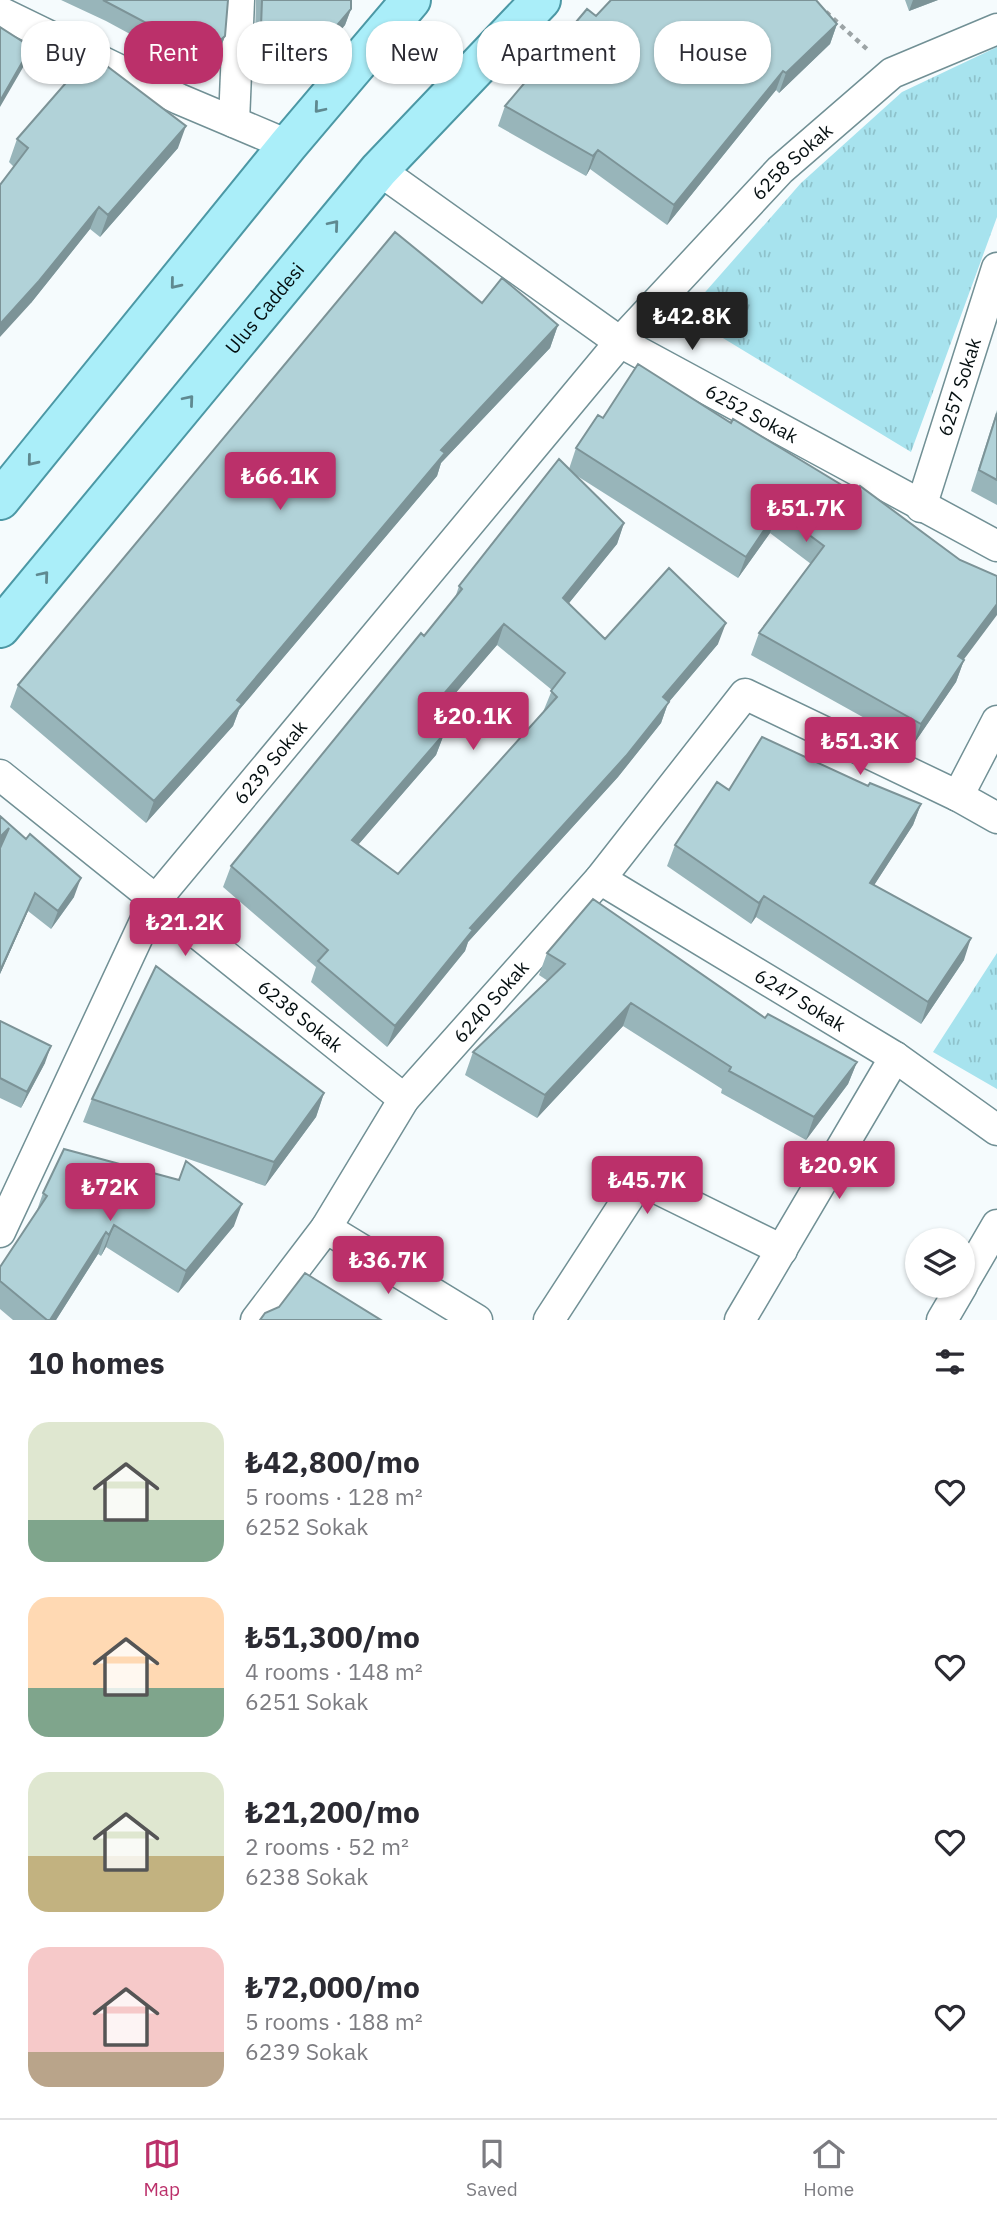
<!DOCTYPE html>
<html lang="en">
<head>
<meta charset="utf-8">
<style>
	body { margin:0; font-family:"IBM Plex Sans",sans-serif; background:#f7f7f7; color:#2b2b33; height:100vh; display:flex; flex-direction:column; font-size:26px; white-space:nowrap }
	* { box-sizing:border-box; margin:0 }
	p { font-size:23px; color:#7c7c81 }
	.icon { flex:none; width:38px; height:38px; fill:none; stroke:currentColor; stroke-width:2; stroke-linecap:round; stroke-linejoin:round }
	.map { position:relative; height:1320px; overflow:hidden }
	.panel { display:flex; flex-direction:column; background:#fff; flex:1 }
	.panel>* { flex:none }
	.hud { position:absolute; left:21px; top:21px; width:956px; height:63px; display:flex; gap:14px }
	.controls { position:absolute; left:905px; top:1228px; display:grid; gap:14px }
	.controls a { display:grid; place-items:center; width:70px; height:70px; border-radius:50%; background:#fff; box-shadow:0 2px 5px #0004; font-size:35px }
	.price { position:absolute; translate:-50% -60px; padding:0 16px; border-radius:7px; background:#bb306a; color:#fff; font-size:23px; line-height:46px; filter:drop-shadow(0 2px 4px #0008) }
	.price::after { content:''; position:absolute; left:50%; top:42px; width:21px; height:16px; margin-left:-10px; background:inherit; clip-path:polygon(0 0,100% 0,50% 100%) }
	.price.selected { background:#222; color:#fff }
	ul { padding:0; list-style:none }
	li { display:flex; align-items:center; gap:21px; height:175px; padding:0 28px }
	li span { display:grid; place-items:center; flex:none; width:196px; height:140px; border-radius:21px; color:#555 }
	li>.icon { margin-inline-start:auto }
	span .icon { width:84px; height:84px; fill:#fffc; stroke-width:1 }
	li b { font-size:30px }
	h2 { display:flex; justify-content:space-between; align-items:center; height:84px; padding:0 28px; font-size:30px }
	.chip { padding:0 24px; border-radius:28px; background:#fff; box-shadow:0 2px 5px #0004; font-size:24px; line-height:63px }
	.chip.selected { background:#bb306a; color:#fff }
	.dock { display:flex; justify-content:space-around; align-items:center; height:98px; border-top:2px solid #e1e1e2; background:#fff; font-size:19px; color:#7c7c81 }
	.dock a { display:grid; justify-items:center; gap:4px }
	.dock .selected { color:#bb306a }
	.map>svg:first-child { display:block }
</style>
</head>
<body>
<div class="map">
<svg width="997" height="1320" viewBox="0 0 997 1320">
	<defs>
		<pattern id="grass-tufts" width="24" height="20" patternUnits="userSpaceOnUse" patternTransform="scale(1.75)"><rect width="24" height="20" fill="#a7e3ee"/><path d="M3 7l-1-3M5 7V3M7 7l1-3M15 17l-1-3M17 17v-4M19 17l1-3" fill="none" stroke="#8ec2cb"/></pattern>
	</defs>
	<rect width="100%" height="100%" fill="#f5fbfd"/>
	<!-- grass -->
	<path fill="url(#grass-tufts)" d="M 997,47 L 997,217 L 911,452 L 685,315 L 801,183 L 902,92 Z
		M 997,953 L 997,1089 L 933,1052 Z"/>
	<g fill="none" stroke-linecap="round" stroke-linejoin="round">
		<!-- street casing -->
		<g stroke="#719095" stroke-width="33">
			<g id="street">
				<path d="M 0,12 L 179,99 L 288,145"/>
				<path d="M 234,122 L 239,0"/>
				<path id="s1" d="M 379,170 L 620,342 L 997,546"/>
				<path id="s2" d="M 921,507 L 997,268"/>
				<path id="s3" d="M 0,775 L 404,1099"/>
				<path d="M 958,796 L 997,721"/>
				<path id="s4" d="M 600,879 L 895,1057 L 997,1130"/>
				<path d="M 326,1228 L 477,1320"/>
				<path id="s5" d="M 0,1232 L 154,902 L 620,342 L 780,170 L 892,73 L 997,29"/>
				<path d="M 962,1285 L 997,1225"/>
				<path id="s6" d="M 256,1320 L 326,1228 L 404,1099 L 600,879 L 745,694 L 958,796 L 997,818"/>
				<path d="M 549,1320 L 640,1180 L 782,1250"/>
				<path d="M 740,1320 L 895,1057"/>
				<path d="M 942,1320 L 962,1286"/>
			</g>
		</g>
		<!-- primary casing -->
		<g stroke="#4c98a5" stroke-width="42">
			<g id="primary">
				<path d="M 0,500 L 288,145 L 411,0"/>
				<path id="s7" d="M 0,628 L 379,170 L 541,0"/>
			</g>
		</g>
		<!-- path -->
		<path stroke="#9ca4a6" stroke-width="4.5" stroke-dasharray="5 5" stroke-linecap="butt" d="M 826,12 L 869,51"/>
		<!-- street -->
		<use href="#street" stroke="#fff" stroke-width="30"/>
		<!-- primary -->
		<use href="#primary" stroke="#aaeef9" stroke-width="38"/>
	</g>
	<!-- wall -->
	<path fill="#98b5ba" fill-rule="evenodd" d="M 61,0 L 228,0 L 225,36 L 219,52 L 206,65 L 164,56 L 165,53 L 106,21 Z
		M 256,0 L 351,0 L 351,9 L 345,25 L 304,74 L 254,70 Z
		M 905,0 L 938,0 L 909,11 Z
		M 596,16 L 837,24 L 830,44 L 779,93 L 776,90 L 667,225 L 590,169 L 586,176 L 498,126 L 505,106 Z
		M 17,139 L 178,148 L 100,237 L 90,229 L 31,303 L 14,167 L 9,162 Z
		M 482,303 L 558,325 L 550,348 L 441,463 L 437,476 L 239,710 L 233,726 L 146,823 L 10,707 L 18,685 Z
		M 638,364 L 964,660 L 956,682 L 913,745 L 751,655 L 759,633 L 811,564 L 770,533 L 738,578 L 574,474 L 624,523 L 617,544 L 569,603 L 605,639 L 718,644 L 668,703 L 661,723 L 618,777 L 468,942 L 465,951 L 387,1047 L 311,982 L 316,967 L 223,887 L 231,866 L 424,636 L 455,598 L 459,586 L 569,469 L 576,448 L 603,418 ZM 497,645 L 552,690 L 543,712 L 398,874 L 358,845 L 436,755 L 444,734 L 430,722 Z
		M 997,410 L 997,505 L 971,491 Z
		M 868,786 L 921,804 L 913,825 L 874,885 L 964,960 L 921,1024 L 756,917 L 751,924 L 667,866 L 675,845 L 729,790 Z
		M 0,816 L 74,897 L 51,929 L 28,911 L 0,974 Z
		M 547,953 L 765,1018 L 857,1062 L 848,1084 L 806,1140 L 721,1093 L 722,1089 L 623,1026 L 537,1118 L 465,1075 L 473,1052 L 548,981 L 539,975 Z
		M 0,1021 L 45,1063 L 21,1108 L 0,1098 Z
		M 324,1093 L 316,1117 L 265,1186 L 83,1122 L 92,1099 Z
		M 43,1193 L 234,1226 L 178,1293 L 106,1247 L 101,1256 L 98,1254 L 56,1320 L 13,1320 L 0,1309 L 0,1267 L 36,1213 Z"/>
	<!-- shaded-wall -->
	<path fill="#7c9397" d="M 913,0 L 938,0 L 909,11 Z
		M 351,9 L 345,25 L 304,74 L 254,70 L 260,54 Z
		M 837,24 L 830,44 L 779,93 L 786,73 Z
		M 225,36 L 219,52 L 206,65 L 212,48 Z
		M 31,47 L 25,64 L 0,107 L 0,101 Z
		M 783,71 L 776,90 L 667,225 L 674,205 Z
		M 186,126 L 178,148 L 100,237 L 108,215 Z
		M 598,150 L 590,169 L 586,176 L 593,156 Z
		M 99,207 L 90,229 L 31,303 L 0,337 L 0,324 Z
		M 558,325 L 550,348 L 441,463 L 437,476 L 239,710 L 233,726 L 146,823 L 154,801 L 441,450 Z
		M 777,511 L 770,533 L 738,578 L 746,557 Z
		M 624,523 L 617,544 L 556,619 L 563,598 Z
		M 997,604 L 997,615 L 950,678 L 958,656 Z
		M 726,623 L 718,644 L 668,703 L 661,723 L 618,777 L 468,942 L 465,951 L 387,1047 L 395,1026 L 470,928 Z
		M 504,624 L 497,645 L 417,738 L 424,717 Z
		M 964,660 L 956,682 L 913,745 L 921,724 Z
		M 444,734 L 436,755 L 344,861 L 352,840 Z
		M 921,804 L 913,825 L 862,904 L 870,883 Z
		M 9,828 L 0,849 L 0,837 Z
		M 81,878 L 74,897 L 51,929 L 58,911 Z
		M 35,893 L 28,911 L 0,974 L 0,971 Z
		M 764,896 L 756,917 L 751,924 L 759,903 Z
		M 971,938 L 964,960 L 921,1024 L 928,1002 Z
		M 631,1003 L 623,1026 L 537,1118 L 545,1095 Z
		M 51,1046 L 45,1063 L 21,1108 L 27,1092 Z
		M 857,1062 L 848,1084 L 806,1140 L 814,1117 Z
		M 324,1093 L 316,1117 L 265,1186 L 274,1162 Z
		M 242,1204 L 234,1226 L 178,1293 L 186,1271 Z
		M 114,1225 L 106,1247 L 101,1256 L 109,1235 Z
		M 106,1232 L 98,1254 L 56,1320 L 50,1320 Z"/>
	<!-- building -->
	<path fill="#b1d2d8" stroke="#7c9397" stroke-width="2" fill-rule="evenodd" d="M 103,0 L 228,0 L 225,36 L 212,48 L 170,40 L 171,36 Z
		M 262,0 L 351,0 L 351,9 L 310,57 L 260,54 Z
		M 611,0 L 816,0 L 837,24 L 786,73 L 783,71 L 674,205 L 598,150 L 593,156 L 505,106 L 587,9 L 596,16 Z
		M 0,27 L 31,47 L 0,101 Z
		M 91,54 L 186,126 L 108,215 L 99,207 L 39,281 L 0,324 L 0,185 L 28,148 L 17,139 Z
		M 395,232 L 482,303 L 502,278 L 558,325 L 441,450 L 445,453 L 237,700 L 242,704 L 154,801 L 18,685 Z
		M 638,364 L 731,423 L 733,419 L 855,493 L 860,486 L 960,560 L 997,576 L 997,604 L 958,656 L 964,660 L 921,724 L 759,633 L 824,546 L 777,511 L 746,557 L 576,448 L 598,415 L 603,418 Z
		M 997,413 L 997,480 L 979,470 Z
		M 559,459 L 624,523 L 563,598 L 605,639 L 669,568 L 726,623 L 663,697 L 669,702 L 626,756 L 470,928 L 473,930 L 395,1026 L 318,961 L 328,950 L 231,866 L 421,633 L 424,636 L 462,589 L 459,586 ZM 504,624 L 565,673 L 551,691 L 557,697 L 398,874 L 352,840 L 444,734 L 424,717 Z
		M 762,737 L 868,786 L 870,783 L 921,804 L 870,883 L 971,938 L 928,1002 L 764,896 L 759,903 L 675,845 L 717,782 L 729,790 Z
		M 0,816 L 26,839 L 30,834 L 81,878 L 58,911 L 35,893 L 0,971 L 0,848 L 9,828 L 0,837 Z
		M 593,899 L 765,1018 L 768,1014 L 857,1062 L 814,1117 L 729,1071 L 731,1067 L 631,1003 L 545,1095 L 473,1052 L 565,964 L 547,953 Z
		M 156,966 L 324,1093 L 274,1162 L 92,1099 Z
		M 0,1021 L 51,1046 L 27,1092 L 0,1078 Z
		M 64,1149 L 179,1180 L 186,1161 L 242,1204 L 186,1271 L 114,1225 L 109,1235 L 106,1232 L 50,1320 L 47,1320 L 0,1281 L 0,1267 L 47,1196 L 43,1193 Z
		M 305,1273 L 381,1320 L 260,1320 L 265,1313 L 279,1307 Z"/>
	<!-- one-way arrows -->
	<defs><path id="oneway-chevron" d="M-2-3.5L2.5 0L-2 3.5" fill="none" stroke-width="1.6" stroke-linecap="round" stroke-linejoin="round" transform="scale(1.75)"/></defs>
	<g stroke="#5f8990">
		<use href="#oneway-chevron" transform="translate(319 108) rotate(130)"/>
		<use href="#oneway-chevron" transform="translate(334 225) rotate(-50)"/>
		<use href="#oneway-chevron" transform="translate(175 284) rotate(129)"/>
		<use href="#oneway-chevron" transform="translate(189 400) rotate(-50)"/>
		<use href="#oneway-chevron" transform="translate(32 461) rotate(129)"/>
		<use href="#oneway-chevron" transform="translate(44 576) rotate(-50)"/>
	</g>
	<g text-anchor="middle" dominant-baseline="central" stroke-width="7" stroke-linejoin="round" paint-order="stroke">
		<!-- street labels -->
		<g font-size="19" fill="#040e10" stroke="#f5fbfd">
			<text stroke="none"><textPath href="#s5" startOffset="1342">6258 Sokak</textPath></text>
			<text stroke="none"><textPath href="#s7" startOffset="415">Ulus Caddesi</textPath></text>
			<text stroke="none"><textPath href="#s2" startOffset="126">6257 Sokak</textPath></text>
			<text stroke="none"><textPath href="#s1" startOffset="446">6252 Sokak</textPath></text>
			<text stroke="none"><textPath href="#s5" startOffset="546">6239 Sokak</textPath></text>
			<text stroke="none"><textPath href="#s6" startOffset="397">6240 Sokak</textPath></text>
			<text stroke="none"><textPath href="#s4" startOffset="234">6247 Sokak</textPath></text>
			<text stroke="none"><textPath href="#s3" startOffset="385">6238 Sokak</textPath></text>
		</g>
	</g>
</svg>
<div class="controls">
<a><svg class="icon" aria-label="layers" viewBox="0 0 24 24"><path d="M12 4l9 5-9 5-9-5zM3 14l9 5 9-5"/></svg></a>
</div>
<b class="price selected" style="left:692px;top:352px">₺42.8K</b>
<b class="price" style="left:280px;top:512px">₺66.1K</b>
<b class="price" style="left:806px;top:544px">₺51.7K</b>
<b class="price" style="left:473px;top:752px">₺20.1K</b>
<b class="price" style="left:860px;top:777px">₺51.3K</b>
<b class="price" style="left:185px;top:958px">₺21.2K</b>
<b class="price" style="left:839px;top:1201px">₺20.9K</b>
<b class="price" style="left:647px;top:1216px">₺45.7K</b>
<b class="price" style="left:110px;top:1223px">₺72K</b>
<b class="price" style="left:388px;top:1296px">₺36.7K</b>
<div class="hud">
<a class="chip">Buy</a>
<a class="chip selected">Rent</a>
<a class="chip">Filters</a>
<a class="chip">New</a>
<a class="chip">Apartment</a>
<a class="chip">House</a>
</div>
</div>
<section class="panel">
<h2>10 homes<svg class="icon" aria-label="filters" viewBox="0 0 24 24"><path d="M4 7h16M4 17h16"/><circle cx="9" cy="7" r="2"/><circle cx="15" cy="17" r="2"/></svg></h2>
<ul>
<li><span style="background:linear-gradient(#dfe7d0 70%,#7fa58c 0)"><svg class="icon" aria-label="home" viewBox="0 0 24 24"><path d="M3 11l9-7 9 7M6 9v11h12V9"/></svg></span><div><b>₺42,800/mo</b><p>5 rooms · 128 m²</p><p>6252 Sokak</p></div><svg class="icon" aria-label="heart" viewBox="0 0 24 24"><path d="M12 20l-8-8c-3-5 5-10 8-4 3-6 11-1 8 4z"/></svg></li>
<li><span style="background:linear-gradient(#ffd9b3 65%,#7fa58c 0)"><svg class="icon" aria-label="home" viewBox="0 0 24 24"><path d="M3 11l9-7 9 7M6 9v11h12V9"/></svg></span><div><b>₺51,300/mo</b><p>4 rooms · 148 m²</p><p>6251 Sokak</p></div><svg class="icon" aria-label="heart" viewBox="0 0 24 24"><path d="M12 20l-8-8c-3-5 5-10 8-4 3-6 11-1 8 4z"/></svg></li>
<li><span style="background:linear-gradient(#dfe7d0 60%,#c2b280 0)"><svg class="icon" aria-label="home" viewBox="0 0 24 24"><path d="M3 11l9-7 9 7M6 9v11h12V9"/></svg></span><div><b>₺21,200/mo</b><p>2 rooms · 52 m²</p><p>6238 Sokak</p></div><svg class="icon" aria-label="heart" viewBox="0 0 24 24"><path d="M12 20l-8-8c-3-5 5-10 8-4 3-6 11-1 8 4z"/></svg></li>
<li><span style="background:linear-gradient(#f6c9c9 75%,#b9a48a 0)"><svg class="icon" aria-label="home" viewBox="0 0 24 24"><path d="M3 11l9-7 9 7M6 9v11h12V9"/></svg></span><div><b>₺72,000/mo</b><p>5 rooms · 188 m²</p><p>6239 Sokak</p></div><svg class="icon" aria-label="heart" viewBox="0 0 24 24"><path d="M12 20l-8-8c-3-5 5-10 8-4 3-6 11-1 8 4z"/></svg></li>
</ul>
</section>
<nav class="dock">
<a class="selected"><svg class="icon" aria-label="map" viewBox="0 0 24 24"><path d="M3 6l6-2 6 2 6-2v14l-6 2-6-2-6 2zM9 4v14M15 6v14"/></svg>Map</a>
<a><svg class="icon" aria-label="saved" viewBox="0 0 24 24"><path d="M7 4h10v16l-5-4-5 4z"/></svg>Saved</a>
<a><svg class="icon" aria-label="home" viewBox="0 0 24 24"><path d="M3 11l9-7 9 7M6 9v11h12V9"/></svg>Home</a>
</nav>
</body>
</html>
